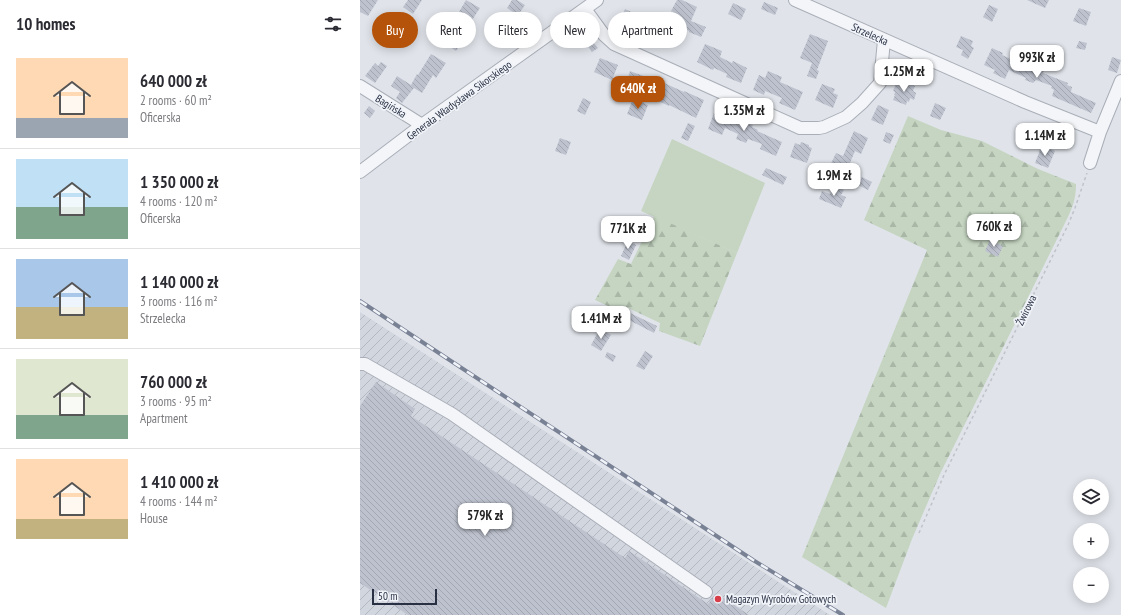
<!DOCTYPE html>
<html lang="en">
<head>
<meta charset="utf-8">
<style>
	body { margin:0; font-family:"PT Sans Narrow",sans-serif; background:#f7f7f7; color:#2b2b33; height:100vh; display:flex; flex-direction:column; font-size:15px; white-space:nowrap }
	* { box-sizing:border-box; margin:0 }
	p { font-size:13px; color:#7c7c81 }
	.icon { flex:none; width:22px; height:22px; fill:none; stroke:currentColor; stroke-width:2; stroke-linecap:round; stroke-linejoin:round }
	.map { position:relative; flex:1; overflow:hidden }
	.details { display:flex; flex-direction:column; background:#fff; width:360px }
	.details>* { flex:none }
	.guide { position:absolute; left:12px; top:12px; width:380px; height:36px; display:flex; gap:8px }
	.controls { position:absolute; left:713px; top:479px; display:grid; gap:8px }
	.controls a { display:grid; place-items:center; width:36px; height:36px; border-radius:50%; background:#fff; box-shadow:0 2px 10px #0003; font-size:20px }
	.scale { position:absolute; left:12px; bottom:10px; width:65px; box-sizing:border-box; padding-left:4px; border:2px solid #283043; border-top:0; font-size:11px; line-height:14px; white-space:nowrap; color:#283043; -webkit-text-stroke:3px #f0f3f8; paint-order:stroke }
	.price { position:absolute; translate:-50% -34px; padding:0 9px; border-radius:8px; background:#fff; color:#222; font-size:13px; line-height:26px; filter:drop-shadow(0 1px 2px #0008) }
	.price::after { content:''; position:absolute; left:50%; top:24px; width:12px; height:9px; margin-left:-6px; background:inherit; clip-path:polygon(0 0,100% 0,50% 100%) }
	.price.current { background:#b45309; color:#fff }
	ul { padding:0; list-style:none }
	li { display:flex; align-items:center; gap:12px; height:100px; padding:0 16px }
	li+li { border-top:1px solid #e1e1e2 }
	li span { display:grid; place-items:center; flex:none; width:112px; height:80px; border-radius:0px; color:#555 }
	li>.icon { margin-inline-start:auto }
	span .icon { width:48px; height:48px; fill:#fffc; stroke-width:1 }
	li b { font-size:17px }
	h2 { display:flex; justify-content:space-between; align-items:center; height:48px; padding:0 16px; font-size:17px }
	.tag { padding:0 14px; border-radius:18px; background:#fff; box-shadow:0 2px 10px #0003; font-size:14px; line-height:36px }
	.tag.current { background:#b45309; color:#fff }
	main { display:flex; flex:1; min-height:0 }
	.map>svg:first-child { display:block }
</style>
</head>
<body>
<main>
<section class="details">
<h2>10 homes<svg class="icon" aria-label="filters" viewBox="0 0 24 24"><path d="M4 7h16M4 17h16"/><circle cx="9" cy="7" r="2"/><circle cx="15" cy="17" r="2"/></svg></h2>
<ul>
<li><span style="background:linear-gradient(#ffd9b3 75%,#9aa5b1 0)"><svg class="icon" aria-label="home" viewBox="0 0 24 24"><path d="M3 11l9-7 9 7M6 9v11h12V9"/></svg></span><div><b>640 000 zł</b><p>2 rooms · 60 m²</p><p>Oficerska</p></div></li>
<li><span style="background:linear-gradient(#bfe0f5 60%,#7fa58c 0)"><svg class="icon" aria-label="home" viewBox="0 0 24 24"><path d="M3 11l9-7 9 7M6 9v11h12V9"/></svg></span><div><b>1 350 000 zł</b><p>4 rooms · 120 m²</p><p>Oficerska</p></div></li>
<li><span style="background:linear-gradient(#a9c7e8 60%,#c2b280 0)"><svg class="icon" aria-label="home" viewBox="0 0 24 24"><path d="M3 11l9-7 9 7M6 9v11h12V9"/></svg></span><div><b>1 140 000 zł</b><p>3 rooms · 116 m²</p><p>Strzelecka</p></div></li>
<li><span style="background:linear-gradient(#dfe7d0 70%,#7fa58c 0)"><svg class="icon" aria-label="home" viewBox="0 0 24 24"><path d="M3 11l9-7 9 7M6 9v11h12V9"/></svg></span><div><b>760 000 zł</b><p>3 rooms · 95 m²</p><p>Apartment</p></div></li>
<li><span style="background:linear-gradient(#ffd9b3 75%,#c2b280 0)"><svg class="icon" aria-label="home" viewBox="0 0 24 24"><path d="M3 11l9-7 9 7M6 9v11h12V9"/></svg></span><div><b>1 410 000 zł</b><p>4 rooms · 144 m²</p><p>House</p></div></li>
</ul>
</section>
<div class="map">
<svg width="761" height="615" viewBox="0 0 761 615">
	<defs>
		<pattern id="industrial-furrows" width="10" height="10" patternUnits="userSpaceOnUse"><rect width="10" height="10" fill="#d2d6df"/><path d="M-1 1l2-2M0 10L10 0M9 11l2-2" fill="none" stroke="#b4b8c1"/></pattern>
		<pattern id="forest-firs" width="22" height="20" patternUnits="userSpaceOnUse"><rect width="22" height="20" fill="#c5d5c1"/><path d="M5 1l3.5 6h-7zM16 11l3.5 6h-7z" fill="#a9b7a7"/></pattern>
		<pattern id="building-back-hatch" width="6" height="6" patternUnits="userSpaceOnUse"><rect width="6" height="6" fill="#bdc2ce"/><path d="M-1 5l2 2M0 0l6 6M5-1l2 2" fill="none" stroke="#a2a7b2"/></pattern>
	</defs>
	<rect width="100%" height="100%" fill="#e0e4ea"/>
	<!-- industrial -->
	<path fill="url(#industrial-furrows)" d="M 0,312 L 470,615 L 0,615 Z"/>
	<!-- green -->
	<path fill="#c5d5c1" d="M 312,139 L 405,183 L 377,253 L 281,211 Z"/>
	<!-- forest -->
	<path fill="url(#forest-firs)" d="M 548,116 L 581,130 L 622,141 L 678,169 L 716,184 C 716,200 712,209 705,223 L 580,474 L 552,539 L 526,608 L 442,557 L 567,250 L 504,220 Z
		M 294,216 L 377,253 L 340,346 L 299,331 L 300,323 L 266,307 L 263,313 L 235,300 L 258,259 L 271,264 Z"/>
	<!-- building -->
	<path fill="url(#building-back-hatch)" d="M 0,0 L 18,0 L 8,16 L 0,12 Z
		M 48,0 L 62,0 L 53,14 L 43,7 Z
		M 106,0 L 120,8 L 112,20 L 99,12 Z
		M 152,0 L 157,0 L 165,5 L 158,15 L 147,8 Z
		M 317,0 L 322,0 L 337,7 L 331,21 L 346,27 L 341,37 L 329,32 L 329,31 L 321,26 L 324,20 L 314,15 L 315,13 L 311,11 Z
		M 667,0 L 689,0 L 685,8 Z
		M 404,2 L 418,8 L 415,15 L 401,9 Z
		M 373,3 L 386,9 L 381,20 L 368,14 Z
		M 629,5 L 638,9 L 632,22 L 623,17 Z
		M 719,8 L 731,12 L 726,26 L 713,21 Z
		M 265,9 L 282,17 L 281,19 L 309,33 L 303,45 L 296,42 L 295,44 L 257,27 Z
		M 94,26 L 107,35 L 96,51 L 83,42 Z
		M 450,34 L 468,41 L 457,70 L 459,71 L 456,79 L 447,76 L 452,63 L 440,58 Z
		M 601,36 L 613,41 L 611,46 L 614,48 L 608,59 L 601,55 L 603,50 L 596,47 Z
		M 232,41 L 238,48 L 232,52 L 227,45 Z
		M 719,41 L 727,43 L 725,50 L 716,48 Z
		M 345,44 L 362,51 L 360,57 L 372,63 L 373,61 L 387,68 L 381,83 L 366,77 L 367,74 L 354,68 L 353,70 L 337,62 Z
		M 632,48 L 643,53 L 642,55 L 664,65 L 666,61 L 681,67 L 681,68 L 684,70 L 683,73 L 708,83 L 707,85 L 712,87 L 711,92 L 736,103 L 731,113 L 692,96 L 694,90 L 691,88 L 692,86 L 676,80 L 673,83 L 665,80 L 666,78 L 649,70 L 645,79 L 633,73 L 635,70 L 624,65 Z
		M 71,54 L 86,63 L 76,78 L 73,75 L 62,93 L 54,88 L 42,103 L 36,98 L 40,92 L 31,86 L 37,76 L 51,85 L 57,74 L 58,75 Z
		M 752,57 L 761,60 L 757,73 L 748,70 Z
		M 240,58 L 258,65 L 252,80 L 234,72 Z
		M 21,62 L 27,66 L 15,83 L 5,76 L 15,63 L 18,66 Z
		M 270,71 L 286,77 L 281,89 L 266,84 Z
		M 408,71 L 422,77 L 420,82 L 443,92 L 435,110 L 419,103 L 422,98 L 405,91 L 404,95 L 393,90 L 399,75 L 405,78 Z
		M 540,80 L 555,86 L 553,91 L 556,93 L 554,100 L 550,98 L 549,102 L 547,101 L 546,105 L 533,100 L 535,95 L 534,95 L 535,92 L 533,91 L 536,84 L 538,85 Z
		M 302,82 L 324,92 L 324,91 L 344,100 L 336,118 L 309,105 L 309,106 L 294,99 Z
		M 462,84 L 475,89 L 473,93 L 478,95 L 473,108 L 455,100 Z
		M 223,98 L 231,102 L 225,115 L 217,111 Z
		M 273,99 L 288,105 L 282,120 L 267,114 Z
		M 575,103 L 586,108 L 580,120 L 570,116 Z
		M 518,105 L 529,110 L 523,125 L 511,120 Z
		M 9,106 L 15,111 L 10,118 L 4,113 Z
		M 361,111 L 371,115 L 370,117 L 384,123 L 384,122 L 393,125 L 392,127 L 398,130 L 397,131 L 422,142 L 416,156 L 400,149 L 402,144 L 388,139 L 386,143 L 376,139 L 378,134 L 365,128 L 362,135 L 348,129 L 354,113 L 359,115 Z
		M 328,123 L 335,126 L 328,141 L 321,138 Z
		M 494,131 L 508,138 L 501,154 L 495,151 L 484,177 L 468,170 L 476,153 L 483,156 Z
		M 526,132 L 534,135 L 530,144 L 523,141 Z
		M 200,138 L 211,142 L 206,155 L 195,151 Z
		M 441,142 L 449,145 L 449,147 L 452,148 L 447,163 L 430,157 L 435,143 L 440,145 Z
		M 682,145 L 695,151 L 688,168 L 675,163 Z
		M 406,168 L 427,177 L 423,185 L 402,175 Z
		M 502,177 L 512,182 L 508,190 L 498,185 Z
		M 473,186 L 484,190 L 481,195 L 486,197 L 481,208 L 459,199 L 462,191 L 470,194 Z
		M 630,240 L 643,246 L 638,257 L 625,251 Z
		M 268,241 L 276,245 L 269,260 L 261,256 Z
		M 270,313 L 297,326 L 294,333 L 267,319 Z
		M 240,329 L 251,335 L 241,351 L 231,345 Z
		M 285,351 L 293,356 L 284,370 L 276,366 Z
		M 247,352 L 256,356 L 253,362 L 245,357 Z
		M 16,382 L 55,409 L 51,416 L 265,558 L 269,551 L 348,604 L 356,593 L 389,615 L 48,615 L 0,583 L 0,406 Z"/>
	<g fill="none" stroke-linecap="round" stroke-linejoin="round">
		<!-- minor casing -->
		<g stroke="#a9aeb8" stroke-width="14">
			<path id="minor" d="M 435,0 L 665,102 L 740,132
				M 225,9 L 244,35 L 254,44 L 440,128 L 459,128 L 464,127 L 486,117 L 502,103 L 520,83 L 524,40
				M 0,86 L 62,125
				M 730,163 L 740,132 L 761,81
				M 0,172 L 62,125 L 237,0
				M 0,364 L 5,364 L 92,414 L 346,592"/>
		</g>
		<!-- path -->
		<path stroke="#bfc2c9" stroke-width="1.5" stroke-dasharray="3 3" stroke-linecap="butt" d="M 559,533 L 584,475 L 708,225 L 715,208 L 727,173"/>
		<!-- minor -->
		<use href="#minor" stroke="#f4f5f8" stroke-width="12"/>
		<!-- rail casing -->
		<g stroke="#798195" stroke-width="4">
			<path id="rail" d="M 0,301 L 393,560 L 483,615"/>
		</g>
		<!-- rail -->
		<use href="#rail" stroke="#f0f3f8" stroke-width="2.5" stroke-dasharray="8" stroke-linecap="butt"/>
	</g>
	<!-- markers -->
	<circle fill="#d83d4a" stroke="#f0f3f8" stroke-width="1.5" cx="358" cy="599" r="4"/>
	<g text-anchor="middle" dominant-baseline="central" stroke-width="3.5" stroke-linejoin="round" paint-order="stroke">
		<!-- street labels -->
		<g font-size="11" fill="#283043" stroke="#f0f3f8">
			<text transform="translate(510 34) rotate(24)">Strzelecka</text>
			<text transform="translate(99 100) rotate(-36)">Generała Władysława Sikorskiego</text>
			<text transform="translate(31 106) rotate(32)">Bagińska</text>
			<text transform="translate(666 310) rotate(-64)">Żwirowa</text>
		</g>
		<!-- poi labels -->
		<g font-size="11" fill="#283043" stroke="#f0f3f8" text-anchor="start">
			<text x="366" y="599">Magazyn Wyrobów Gotowych</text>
		</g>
	</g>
</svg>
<div class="controls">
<a><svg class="icon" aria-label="layers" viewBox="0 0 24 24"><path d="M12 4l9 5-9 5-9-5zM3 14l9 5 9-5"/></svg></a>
<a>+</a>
<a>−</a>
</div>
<div class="scale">50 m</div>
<b class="price" style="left:677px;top:79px">993K zł</b>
<b class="price" style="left:544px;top:93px">1.25M zł</b>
<b class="price current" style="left:278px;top:110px">640K zł</b>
<b class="price" style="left:384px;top:132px">1.35M zł</b>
<b class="price" style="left:685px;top:157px">1.14M zł</b>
<b class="price" style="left:474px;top:197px">1.9M zł</b>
<b class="price" style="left:634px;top:248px">760K zł</b>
<b class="price" style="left:268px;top:250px">771K zł</b>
<b class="price" style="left:241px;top:340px">1.41M zł</b>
<b class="price" style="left:125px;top:537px">579K zł</b>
<div class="guide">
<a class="tag current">Buy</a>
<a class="tag">Rent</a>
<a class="tag">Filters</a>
<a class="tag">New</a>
<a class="tag">Apartment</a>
</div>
</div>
</main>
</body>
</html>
